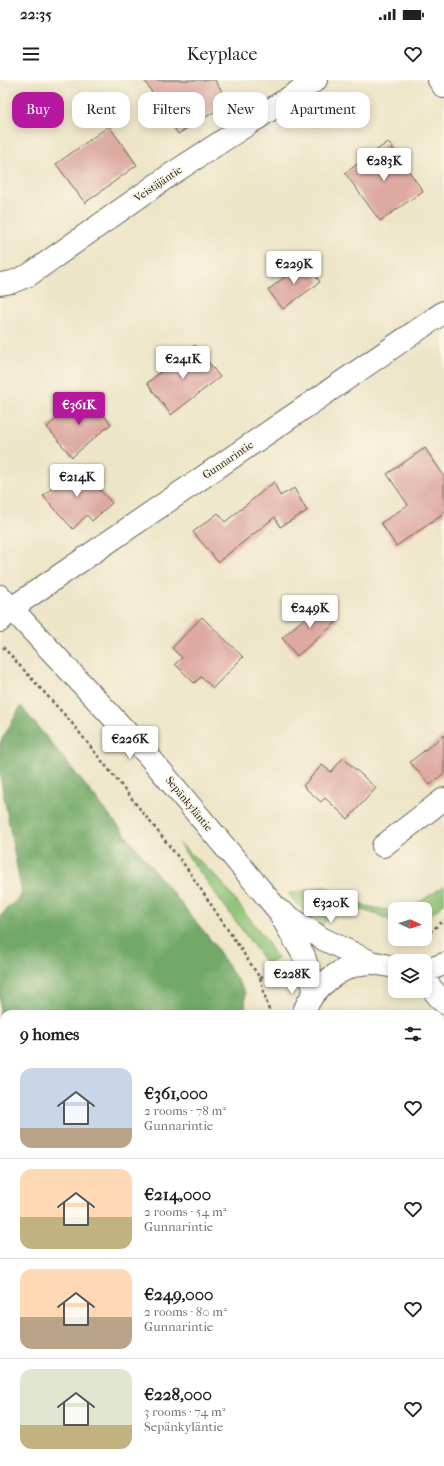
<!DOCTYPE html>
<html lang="en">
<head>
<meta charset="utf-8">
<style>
	body { margin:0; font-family:"IM FELL French Canon",serif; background:#f2f2f2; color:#202124; height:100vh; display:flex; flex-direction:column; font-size:15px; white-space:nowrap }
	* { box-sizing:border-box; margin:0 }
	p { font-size:13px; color:#757577 }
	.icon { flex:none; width:22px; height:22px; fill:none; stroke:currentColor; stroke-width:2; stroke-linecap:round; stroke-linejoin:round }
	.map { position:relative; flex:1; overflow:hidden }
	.panel { position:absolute; left:0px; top:930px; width:444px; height:456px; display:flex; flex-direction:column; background:#fff; border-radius:12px 12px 0 0; box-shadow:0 2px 10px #0003 }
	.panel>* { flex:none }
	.hud { position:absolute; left:12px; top:12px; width:420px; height:36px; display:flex; gap:8px }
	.needle { width:26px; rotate:93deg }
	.buttons { position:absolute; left:388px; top:822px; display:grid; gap:8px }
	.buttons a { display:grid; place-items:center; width:44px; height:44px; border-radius:8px; background:#fff; box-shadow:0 2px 10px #0003; font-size:20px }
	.price { position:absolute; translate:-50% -34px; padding:0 9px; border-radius:4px; background:#fff; color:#222; font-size:13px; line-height:26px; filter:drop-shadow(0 1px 2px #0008) }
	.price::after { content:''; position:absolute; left:50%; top:24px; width:12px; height:9px; margin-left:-6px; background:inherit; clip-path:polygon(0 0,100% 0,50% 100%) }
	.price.active { background:#b5179e; color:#fff }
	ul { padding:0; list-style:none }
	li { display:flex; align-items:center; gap:12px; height:100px; padding:0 20px }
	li+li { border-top:1px solid #e0e0e0 }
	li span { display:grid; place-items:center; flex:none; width:112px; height:80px; border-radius:12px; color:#555 }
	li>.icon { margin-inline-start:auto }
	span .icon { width:48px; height:48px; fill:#fffc; stroke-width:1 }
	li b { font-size:17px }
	h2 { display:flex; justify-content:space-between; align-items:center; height:48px; padding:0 20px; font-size:17px }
	.chip { padding:0 14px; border-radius:12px; background:#fff; box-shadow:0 2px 10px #0003; font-size:14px; line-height:36px }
	.chip.active { background:#b5179e; color:#fff }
	.status { display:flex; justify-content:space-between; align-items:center; height:28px; padding:0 20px; background:#fff; direction:ltr }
	.status svg { height:11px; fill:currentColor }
	header { display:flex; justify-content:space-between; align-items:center; height:52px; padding:0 20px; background:#fff; font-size:18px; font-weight:600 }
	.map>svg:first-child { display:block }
</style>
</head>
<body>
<div class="status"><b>22:35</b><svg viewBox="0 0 49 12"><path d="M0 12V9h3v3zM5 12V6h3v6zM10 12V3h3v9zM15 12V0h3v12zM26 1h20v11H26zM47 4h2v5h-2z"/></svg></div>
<header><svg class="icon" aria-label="menu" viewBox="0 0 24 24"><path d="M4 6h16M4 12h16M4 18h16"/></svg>Keyplace<svg class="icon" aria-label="heart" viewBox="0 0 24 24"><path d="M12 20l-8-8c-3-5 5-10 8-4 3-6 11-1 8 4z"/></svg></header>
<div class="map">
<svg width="444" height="1386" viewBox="0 0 444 1386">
	<rect width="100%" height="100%" fill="#fcf5e5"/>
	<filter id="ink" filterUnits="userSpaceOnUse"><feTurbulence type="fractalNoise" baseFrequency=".025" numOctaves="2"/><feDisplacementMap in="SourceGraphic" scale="8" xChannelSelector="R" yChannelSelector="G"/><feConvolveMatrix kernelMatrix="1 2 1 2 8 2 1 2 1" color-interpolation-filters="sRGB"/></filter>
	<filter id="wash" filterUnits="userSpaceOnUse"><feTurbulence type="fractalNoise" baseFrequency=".012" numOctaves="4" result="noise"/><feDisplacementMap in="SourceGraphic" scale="16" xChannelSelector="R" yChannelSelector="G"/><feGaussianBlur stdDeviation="0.9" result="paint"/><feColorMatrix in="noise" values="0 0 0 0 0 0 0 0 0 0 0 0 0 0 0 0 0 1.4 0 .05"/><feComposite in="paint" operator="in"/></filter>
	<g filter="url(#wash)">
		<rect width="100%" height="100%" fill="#ede5c7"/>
		<!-- green -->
		<path fill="#8dc376" stroke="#547049" d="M 178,762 L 218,798 L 264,857 L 278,879 L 266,883 Z
			M 324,806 C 345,818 370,831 395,830 L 395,843 C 380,835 353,823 336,832 C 330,835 324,843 320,847 L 288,814 Z
			M 444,806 L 444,824 L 425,839 L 425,829 L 409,829 Z
			M 78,1382 L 248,1382 L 246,1386 L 76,1386 Z"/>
		<!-- forest -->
		<path fill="#72a967" stroke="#476242" d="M 21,626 L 214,864 L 245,912 L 246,934 L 4,934 L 4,1342 L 0,1348 L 0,836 L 22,814 L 0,695 L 0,663 Z"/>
		<g id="blocks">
			<!-- building -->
			<path fill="#dda9a1" d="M 144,0 L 215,0 L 229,23 L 178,54 Z
				M 109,46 L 137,85 L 85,123 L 56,84 Z
				M 388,62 L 423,111 L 380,141 L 345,93 Z
				M 305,181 L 320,202 L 283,229 L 268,210 Z
				M 195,265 L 220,297 L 171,335 L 147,303 Z
				M 86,314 L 111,344 L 72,377 L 47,347 Z
				M 425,368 L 444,396 L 444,434 L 396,466 L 381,443 L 408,425 L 387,394 Z
				M 77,385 L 112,423 L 92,441 L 87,435 L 73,449 L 43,416 Z
				M 274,402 L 280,416 L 294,408 L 307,431 L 280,447 L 275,437 L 218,482 L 193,452 L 218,433 L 225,442 Z
				M 322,523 L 338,541 L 297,576 L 282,558 Z
				M 202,537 L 243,577 L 213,608 L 201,597 L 194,603 L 175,584 L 182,578 L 172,568 Z
				M 444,655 L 444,693 L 430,705 L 410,682 Z
				M 343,678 L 376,708 L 348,739 L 325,718 L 321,722 L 303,706 L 322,685 L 331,692 Z"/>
		</g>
	</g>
	<g filter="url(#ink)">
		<use href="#blocks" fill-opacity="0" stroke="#656258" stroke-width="1"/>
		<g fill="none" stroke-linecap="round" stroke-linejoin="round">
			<!-- minor casing -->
			<g stroke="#656258" stroke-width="24">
				<path id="minor" d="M 439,0 L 444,7
					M 0,204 L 12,202 L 29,195 L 170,95 L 316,0
					M 0,541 L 12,528 L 444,232
					M 383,766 L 444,719"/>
			</g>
			<!-- major casing -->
			<g stroke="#656258" stroke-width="24">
				<path id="major" d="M 0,516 L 146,673 L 277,829 L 304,876 L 315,912
					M 280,831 L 323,859 L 373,883
					M 425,888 L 436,887 L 444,884
					M 425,901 L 444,923
					M 303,934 C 312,907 344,882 374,883 C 381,884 388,886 395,887
					M 440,1006 L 444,1000
					M 440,1061 L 444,1063
					M 56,1386 L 59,1382"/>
			</g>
			<!-- path -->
			<path stroke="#656258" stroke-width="2.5" stroke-dasharray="3 3" stroke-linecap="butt" d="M 3,567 L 71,642 L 186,787 L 260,898 L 270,934
				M 425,855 L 429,853 L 444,840
				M 403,861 L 410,859
				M 260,898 L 279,888
				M 1,1386 L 4,1381"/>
			<!-- minor -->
			<use href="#minor" stroke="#fff" stroke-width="22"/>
			<!-- major -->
			<use href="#major" stroke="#fff" stroke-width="22"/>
		</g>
	</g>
	<g text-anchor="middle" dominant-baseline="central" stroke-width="3.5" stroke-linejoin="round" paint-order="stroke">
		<!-- street labels -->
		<g font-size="11" fill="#1c1c1c" stroke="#fcf5e5">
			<text transform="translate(158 104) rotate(-34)">Veistäjäntie</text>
			<text transform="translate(228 380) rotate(-34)">Gunnarintie</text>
			<text transform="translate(189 724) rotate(51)">Sepänkyläntie</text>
		</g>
	</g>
</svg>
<div class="buttons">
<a><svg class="needle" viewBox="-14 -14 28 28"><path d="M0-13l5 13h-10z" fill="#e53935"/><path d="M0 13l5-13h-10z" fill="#757577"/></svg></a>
<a><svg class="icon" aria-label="layers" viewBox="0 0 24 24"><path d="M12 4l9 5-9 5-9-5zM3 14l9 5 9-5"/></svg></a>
</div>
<b class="price" style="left:384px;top:102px">€283K</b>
<b class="price" style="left:294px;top:205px">€229K</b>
<b class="price" style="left:183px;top:300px">€241K</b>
<b class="price active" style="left:79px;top:346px">€361K</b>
<b class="price" style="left:77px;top:418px">€214K</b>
<b class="price" style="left:310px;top:549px">€249K</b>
<b class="price" style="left:130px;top:680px">€226K</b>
<b class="price" style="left:331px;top:844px">€320K</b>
<b class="price" style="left:292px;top:915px">€228K</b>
<div class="hud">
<a class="chip active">Buy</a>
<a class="chip">Rent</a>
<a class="chip">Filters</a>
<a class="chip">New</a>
<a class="chip">Apartment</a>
</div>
<section class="panel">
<h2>9 homes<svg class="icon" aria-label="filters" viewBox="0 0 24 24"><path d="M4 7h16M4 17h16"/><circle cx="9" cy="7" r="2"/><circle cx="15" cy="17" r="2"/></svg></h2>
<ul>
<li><span style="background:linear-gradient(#c9d6e8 75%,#b9a48a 0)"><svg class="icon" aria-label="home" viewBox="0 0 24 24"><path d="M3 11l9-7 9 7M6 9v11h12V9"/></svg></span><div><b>€361,000</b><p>2 rooms · 78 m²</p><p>Gunnarintie</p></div><svg class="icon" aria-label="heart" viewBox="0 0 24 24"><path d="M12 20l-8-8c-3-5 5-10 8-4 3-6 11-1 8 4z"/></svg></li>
<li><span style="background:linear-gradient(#ffd9b3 60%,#c2b280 0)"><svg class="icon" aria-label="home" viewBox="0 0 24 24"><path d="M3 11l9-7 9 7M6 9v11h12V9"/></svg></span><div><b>€214,000</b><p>2 rooms · 54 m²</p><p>Gunnarintie</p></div><svg class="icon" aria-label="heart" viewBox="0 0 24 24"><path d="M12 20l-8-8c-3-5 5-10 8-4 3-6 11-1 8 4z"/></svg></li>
<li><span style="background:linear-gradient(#ffd9b3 60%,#b9a48a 0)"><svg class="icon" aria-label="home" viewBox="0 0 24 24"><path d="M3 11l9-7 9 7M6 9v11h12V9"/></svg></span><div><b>€249,000</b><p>2 rooms · 80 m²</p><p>Gunnarintie</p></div><svg class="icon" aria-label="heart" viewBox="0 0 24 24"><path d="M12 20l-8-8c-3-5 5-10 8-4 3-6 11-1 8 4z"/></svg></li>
<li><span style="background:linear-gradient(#dfe7d0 70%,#c2b280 0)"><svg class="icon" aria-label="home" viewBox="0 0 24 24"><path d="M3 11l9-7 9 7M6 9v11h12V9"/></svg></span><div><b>€228,000</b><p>3 rooms · 74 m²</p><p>Sepänkyläntie</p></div><svg class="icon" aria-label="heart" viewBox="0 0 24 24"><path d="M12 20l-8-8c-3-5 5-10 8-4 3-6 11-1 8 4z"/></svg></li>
</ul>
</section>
</div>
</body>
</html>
